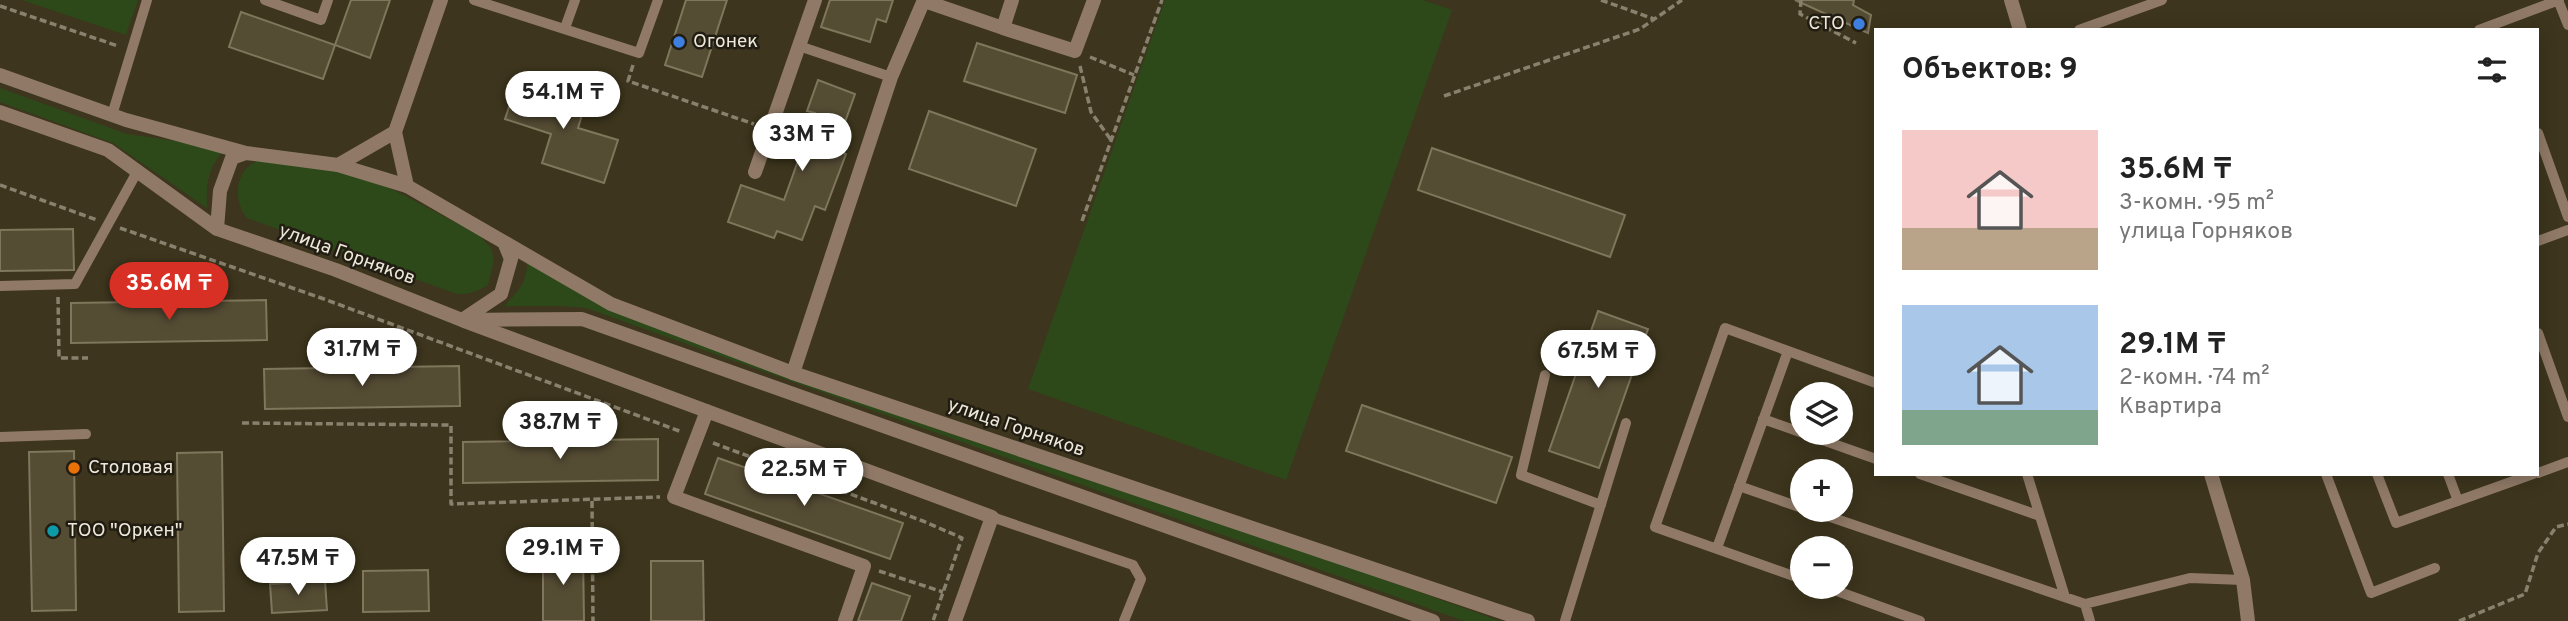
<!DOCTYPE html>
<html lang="ru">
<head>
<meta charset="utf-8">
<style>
	body { margin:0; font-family:Overpass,sans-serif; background:#f2f2f2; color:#222; height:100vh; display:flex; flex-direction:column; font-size:26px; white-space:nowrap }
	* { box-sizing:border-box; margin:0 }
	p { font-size:23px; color:#767676 }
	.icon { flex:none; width:38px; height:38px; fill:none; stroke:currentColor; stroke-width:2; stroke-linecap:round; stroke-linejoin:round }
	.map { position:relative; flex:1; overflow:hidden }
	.panel { position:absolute; left:1874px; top:28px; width:665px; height:448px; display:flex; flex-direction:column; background:#fff; border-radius:0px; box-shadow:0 4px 18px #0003 }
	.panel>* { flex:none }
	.buttons { position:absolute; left:1790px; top:382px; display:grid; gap:14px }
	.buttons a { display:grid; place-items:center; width:63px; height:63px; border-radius:50%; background:#fff; box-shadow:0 4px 18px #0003; font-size:35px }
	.price { position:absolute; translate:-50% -60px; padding:0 16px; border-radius:24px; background:#fff; color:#222; font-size:23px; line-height:46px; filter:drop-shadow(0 2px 4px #0008) }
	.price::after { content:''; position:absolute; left:50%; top:42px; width:21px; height:16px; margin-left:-10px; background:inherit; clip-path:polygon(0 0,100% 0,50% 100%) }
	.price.current { background:#d93025; color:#fff }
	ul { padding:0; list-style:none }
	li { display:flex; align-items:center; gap:21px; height:175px; padding:0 28px }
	li span { display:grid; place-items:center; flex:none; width:196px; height:140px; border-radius:0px; color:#555 }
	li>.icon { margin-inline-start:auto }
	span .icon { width:84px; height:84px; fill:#fffc; stroke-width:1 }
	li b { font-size:30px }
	h2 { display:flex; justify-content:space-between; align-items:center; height:84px; padding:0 28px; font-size:30px }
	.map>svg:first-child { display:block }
</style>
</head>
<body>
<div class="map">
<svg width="2568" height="621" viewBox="0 0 2568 621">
	<rect width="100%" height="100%" fill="#3d351d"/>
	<!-- green -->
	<path fill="#2d491a" d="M 22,0 L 138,0 L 126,35 Z
		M 1165,0 L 1423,0 L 1452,10 L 1286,480 L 1028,389 Z
		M 0,88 L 127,134 L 226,148 C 208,167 206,183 207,208 L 113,143 L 0,102 Z
		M 260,160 L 308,165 L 363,178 L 388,187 L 479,235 L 491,248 L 494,260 L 488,285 C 476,292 467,296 454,293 L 247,218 C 232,200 235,167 260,160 Z
		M 527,253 L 598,299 L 1500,621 L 1464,621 L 586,308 L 562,306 L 504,306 C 523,287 528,280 527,253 Z"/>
	<!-- building -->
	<path fill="#554c34" stroke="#7f765c" stroke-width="2" d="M 351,0 L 390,0 L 370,58 L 335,45 Z
		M 686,0 L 727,0 L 702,77 L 665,65 Z
		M 830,0 L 893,0 L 886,22 L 877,19 L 870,42 L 821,27 Z
		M 1795,0 L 1854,0 L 1853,5 L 1871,15 L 1868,33 Z
		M 241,12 L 335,45 L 323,79 L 229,47 Z
		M 977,43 L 1077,75 L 1065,113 L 964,81 Z
		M 518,80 L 586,102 L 578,128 L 618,140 L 604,183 L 542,163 L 551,134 L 505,119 Z
		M 818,80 L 855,94 L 835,150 L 846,154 L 825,210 L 815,206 L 802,240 L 777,231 L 774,238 L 728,222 L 741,185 L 784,200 L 815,113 L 807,111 Z
		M 929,111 L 1036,149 L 1016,206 L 909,169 Z
		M 1432,148 L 1625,215 L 1610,257 L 1418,190 Z
		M 73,229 L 74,270 L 0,271 L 0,230 Z
		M 266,300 L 267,340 L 71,343 L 71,303 Z
		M 1598,311 L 1648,329 L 1599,468 L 1549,451 Z
		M 459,366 L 460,406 L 265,409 L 264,369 Z
		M 1362,405 L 1512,457 L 1496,503 L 1346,451 Z
		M 658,439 L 658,480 L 463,483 L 463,442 Z
		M 74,451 L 76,610 L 32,611 L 29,452 Z
		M 222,452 L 224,611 L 179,612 L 177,453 Z
		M 718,458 L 903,523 L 890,559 L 705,494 Z
		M 543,552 L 583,552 L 584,621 L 543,621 Z
		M 651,561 L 703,561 L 704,621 L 651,621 Z
		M 428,570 L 429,611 L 363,612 L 363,571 Z
		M 325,581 L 327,610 L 272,613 L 270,584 Z
		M 872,583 L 910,596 L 901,621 L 858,621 Z"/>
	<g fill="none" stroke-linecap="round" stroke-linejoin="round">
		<!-- path -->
		<path stroke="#88816d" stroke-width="3.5" stroke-dasharray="7 3.5" stroke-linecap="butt" d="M 1601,0 L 1654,19
			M 1801,0 L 1800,14 L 1856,43
			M 0,6 L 118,46
			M 1090,57 L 1134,75
			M 633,65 L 628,81 L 754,124
			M 1080,66 L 1091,112 L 1111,140
			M 1444,96 L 1640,29 L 1682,0
			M 0,185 L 97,220
			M 1082,221 L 1162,0
			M 120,228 L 324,299 L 682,432
			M 58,297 L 59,358 L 88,358
			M 242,423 L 451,425 L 451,504 L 660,497
			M 713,443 L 923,521 L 962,538 L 933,621
			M 592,501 L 593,621
			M 879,571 L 943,592
			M 2459,621 L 2525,594 L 2538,553 L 2556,527 L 2568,524"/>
		<!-- service -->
		<path stroke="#907a67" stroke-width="10" d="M 265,0 L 321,20 L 328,0
			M 474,0 L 639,53 L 658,0
			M 2558,0 L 2568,25
			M 565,28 L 575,0
			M 2079,30 L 2162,0
			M 2479,30 L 2559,0
			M 799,46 L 891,77
			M 112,115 L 147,0
			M 2538,133 L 2568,217
			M 2538,241 L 2568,230
			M 0,286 L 75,284 L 137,172
			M 2538,333 L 2568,417
			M 1545,375 L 1521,475 L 1601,505
			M 1763,419 L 1876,459
			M 0,437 L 86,434
			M 2538,473 L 2568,462
			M 1920,474 L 2040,516
			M 2027,474 L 2065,597
			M 2326,474 L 2371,593 L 2435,568
			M 2377,474 L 2396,523 L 2533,474
			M 2448,474 L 2458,501
			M 1739,486 L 1802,508
			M 1807,509 L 2085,604 L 2190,578 L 2243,580
			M 992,517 L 1133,565 L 1141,579 L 1124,621
			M 1717,548 L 1788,351
			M 1802,579 L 1655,527 L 1725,328 L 1876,383
			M 1823,586 L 1920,621
			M 2085,604 L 2090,621
			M 1565,621 L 1626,423"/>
		<!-- minor -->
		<path stroke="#907a67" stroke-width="14" d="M 2011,0 L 2020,30
			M 924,1 L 1003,28 L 1012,0
			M 1003,28 L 1075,51 L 1094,0
			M 338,165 L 395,132
			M 755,172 L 815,0
			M 407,186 L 395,132 L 441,0
			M 464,321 L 992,517 L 955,621
			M 793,373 L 891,77 L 924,0
			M 707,411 L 674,497 L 864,566 L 845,621
			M 2211,474 L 2243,580 L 2248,621"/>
		<!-- tertiary -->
		<path stroke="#907a67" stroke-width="14" d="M 0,75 L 126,120 L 246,153
			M 0,112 L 108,150 L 217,229
			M 504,242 L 511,259 L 501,294 L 462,320 L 336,270 L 217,229 L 220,191 L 232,158 L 246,153 L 338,165 L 407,186 L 611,304 L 793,373 L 1528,621
			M 463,320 L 582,319 L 1433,621"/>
	</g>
	<!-- markers -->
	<g fill="#3f7fe0" stroke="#211d12" stroke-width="2.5">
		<circle cx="1859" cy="24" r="7"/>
		<circle cx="679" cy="42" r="7"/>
	</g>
	<circle fill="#e8710a" stroke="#211d12" stroke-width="2.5" cx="74" cy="468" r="7"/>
	<circle fill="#0f9aa8" stroke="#211d12" stroke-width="2.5" cx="53" cy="531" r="7"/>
	<g text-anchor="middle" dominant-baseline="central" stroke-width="5" stroke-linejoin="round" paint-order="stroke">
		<!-- poi labels -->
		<g font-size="19" fill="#ede8da" stroke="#211d12" text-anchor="start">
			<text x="1845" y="24" text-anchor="end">СТО</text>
			<text x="693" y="42">Огонек</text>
			<text x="88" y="468">Столовая</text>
			<text x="67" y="531">ТОО "Оркен"</text>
		</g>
		<!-- street labels -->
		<g font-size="19" fill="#ede8da" stroke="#211d12">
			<text transform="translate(347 255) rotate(20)">улица Горняков</text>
			<text transform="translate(1016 428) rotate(19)">улица Горняков</text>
		</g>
	</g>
</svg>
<div class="buttons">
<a><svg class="icon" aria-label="layers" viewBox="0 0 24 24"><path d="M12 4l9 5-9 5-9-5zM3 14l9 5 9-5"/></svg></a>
<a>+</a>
<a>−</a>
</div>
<b class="price" style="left:563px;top:131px">54.1M ₸</b>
<b class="price" style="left:802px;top:173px">33M ₸</b>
<b class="price current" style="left:169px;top:322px">35.6M ₸</b>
<b class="price" style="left:362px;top:388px">31.7M ₸</b>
<b class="price" style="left:1598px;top:390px">67.5M ₸</b>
<b class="price" style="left:560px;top:461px">38.7M ₸</b>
<b class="price" style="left:804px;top:508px">22.5M ₸</b>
<b class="price" style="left:563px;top:587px">29.1M ₸</b>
<b class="price" style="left:298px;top:597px">47.5M ₸</b>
<section class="panel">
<h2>Объектов: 9<svg class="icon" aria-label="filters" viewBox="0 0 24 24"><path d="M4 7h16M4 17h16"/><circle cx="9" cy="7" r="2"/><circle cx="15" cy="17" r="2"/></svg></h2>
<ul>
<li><span style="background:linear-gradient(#f6c9c9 70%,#b9a48a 0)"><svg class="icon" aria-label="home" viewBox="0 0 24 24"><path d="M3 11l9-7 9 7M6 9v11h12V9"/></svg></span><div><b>35.6M ₸</b><p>3-комн. · 95 m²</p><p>улица Горняков</p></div></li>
<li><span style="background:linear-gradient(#a9c7e8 75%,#7fa58c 0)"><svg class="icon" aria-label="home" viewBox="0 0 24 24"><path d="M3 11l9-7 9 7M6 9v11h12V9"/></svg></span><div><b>29.1M ₸</b><p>2-комн. · 74 m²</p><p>Квартира</p></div></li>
</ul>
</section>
</div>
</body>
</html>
